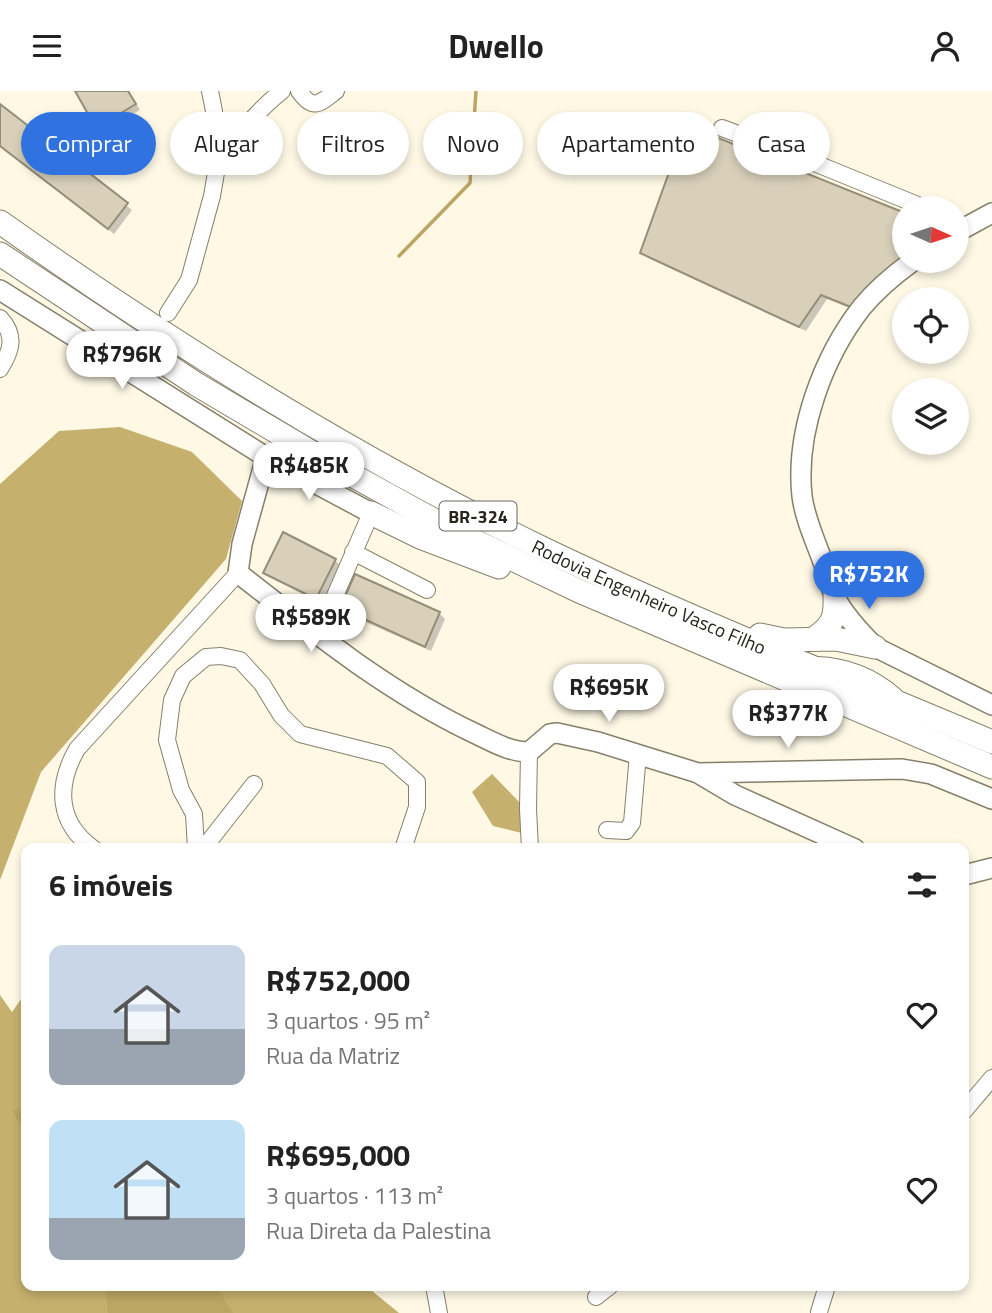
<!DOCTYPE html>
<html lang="pt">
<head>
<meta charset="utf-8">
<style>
	body { margin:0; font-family:"Titillium Web",sans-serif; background:#f6f6f6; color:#222; height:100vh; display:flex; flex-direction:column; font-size:26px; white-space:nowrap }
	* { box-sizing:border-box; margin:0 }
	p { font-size:23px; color:#767676 }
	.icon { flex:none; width:38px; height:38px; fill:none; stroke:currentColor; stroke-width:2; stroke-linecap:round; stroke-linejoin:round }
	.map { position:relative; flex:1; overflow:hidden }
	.side { position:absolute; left:21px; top:752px; width:948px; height:448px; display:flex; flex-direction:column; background:#fff; border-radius:14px; box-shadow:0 4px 10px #0003 }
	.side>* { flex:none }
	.guide { position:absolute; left:21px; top:21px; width:950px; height:63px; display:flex; gap:14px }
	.needle { width:46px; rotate:93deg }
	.buttons { position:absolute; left:892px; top:105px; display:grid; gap:14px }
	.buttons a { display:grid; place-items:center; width:77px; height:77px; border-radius:50%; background:#fff; box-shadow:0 4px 10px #0003; font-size:35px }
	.price { position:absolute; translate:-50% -60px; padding:0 16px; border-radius:24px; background:#fff; color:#222; font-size:23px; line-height:46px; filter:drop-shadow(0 2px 4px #0008) }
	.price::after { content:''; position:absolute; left:50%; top:42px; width:21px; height:16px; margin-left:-10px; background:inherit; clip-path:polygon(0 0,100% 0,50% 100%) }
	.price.current { background:#3072df; color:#fff }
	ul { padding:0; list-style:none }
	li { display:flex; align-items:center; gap:21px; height:175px; padding:0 28px }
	li span { display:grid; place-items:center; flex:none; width:196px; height:140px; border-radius:14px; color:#555 }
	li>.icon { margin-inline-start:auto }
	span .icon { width:84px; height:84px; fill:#fffc; stroke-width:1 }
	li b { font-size:30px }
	h2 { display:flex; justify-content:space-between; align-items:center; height:84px; padding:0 28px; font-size:30px }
	.pill { padding:0 24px; border-radius:32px; background:#fff; box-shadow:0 4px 10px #0003; font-size:24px; line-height:63px }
	.pill.current { background:#3072df; color:#fff }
	header { display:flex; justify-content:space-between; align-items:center; height:91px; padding:0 28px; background:#fff; font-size:32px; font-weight:700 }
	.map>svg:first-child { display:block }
</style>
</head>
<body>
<header><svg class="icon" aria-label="menu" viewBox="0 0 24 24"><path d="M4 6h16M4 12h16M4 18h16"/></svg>Dwello<svg class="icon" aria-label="person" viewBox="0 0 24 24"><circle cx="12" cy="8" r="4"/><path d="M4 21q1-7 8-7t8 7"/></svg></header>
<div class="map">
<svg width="992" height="1222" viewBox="0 0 992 1222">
	<rect width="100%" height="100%" fill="#fef8e5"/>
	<!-- forest -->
	<path fill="#c5b06e" d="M 120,336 L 192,361 L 242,410 L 226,468 L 41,681 L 0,789 L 0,393 L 59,340 Z
		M 492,683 L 524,716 L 526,743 L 493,735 L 472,701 Z
		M 26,901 L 26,1195 L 366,1195 L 399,1222 L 0,1222 L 0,904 L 12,921 Z"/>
	<!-- water -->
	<path fill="#bca664" d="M 26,1015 L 26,1042 L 12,1020 Z
		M 106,1195 L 216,1195 L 233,1222 L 108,1222 Z"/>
	<!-- shadow -->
	<path fill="#0003" d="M 77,0 L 129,0 L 140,19 L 103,41 L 97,36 Z
		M 0,15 L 132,119 L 114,143 L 0,54 Z
		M 687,37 L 857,220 L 827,208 L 806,240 L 648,167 L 642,161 Z
		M 335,469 L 341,475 L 322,513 L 271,487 L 265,482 Z
		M 342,517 L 439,522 L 445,528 L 431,560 L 347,523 Z"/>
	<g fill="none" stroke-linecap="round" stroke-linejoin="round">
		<!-- stream -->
		<path stroke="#bca664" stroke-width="3.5" d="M 399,165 L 470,92 L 476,0"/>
	</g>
	<!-- building -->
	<path fill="#d8d0b9" stroke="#948d77" stroke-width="2" d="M 75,0 L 128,0 L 136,13 L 96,37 Z
		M 0,13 L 128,112 L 108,138 L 0,55 Z
		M 686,34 L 905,122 L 905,164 L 851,216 L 821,204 L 799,236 L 640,162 Z
		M 283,441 L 336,468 L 316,508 L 263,482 Z
		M 355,483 L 440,521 L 425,556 L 340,517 Z"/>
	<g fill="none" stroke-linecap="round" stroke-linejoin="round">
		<!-- minor casing -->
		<g stroke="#867f6a" stroke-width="18">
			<path id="minor" d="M 299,0 C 313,20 319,13 336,0
				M 722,37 L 817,73 L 925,117
				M 217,76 C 236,47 254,22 282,0
				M 168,222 L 189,189 L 212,105 L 217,76 L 214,20 L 210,0
				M 0,227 C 16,244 12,259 0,278
				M 353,461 L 427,499
				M 331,514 L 371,422
				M 817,574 C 847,575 872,585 895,605
				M 529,661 L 528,718 L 530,758
				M 607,739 L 626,740 L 632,732 L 638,663
				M 94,758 C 57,732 56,695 77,658 L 238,482
				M 196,758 L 194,723 L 181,699 L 167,649 L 172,609 L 183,585 L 206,566 L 221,565 L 240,569 L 262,593 L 281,624 L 300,643 L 387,665 L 417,691 L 417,716 L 403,758
				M 203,758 L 254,693
				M 964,1020 L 992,987
				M 434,1195 L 439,1222
				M 596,1206 L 610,1195
				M 819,1221 L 827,1195"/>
		</g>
		<!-- major casing -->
		<g stroke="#867f6a" stroke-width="22">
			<path id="major" d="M 957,141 L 992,122
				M 913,170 C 895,183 877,198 862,216 C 823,266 795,341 802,405 C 805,428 815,449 823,471 C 827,482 830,495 835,506 C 844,524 860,541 875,556 L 992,614
				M 0,199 L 266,366 L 371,422
				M 266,366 L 242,453 L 238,482 C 312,540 388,601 474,642 C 491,650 509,661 529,661 L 550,643 L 557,642 L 598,651 L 698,682 L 902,678 L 931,683 L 992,708
				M 698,682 L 735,704 L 855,758
				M 964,784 L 992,777"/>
		</g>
		<!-- highway casing -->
		<g stroke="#867f6a" stroke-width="25">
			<g id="highway">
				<path id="s1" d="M 0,131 C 174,254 354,367 546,459 C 692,529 843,588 992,651"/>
				<path d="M 0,163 L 196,293 L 321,367 L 450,438 L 579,500 L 992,676"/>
				<path d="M 371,422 L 420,446 L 499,476"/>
				<path d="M 760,544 L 784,549 L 836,548 L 875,556"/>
				<path d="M 815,547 C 832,535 836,527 835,506"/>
			</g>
		</g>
		<!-- minor -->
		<use href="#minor" stroke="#fff" stroke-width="16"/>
		<!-- major -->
		<use href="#major" stroke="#fff" stroke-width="19"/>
		<!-- highway -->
		<use href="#highway" stroke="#fff" stroke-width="23"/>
	</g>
	<g text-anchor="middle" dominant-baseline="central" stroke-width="5" stroke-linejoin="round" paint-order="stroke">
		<!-- shield labels -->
		<rect fill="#fff" stroke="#68665f" stroke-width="2" x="439.5" y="410.5" width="77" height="29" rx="5"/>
		<g font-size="18" font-weight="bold" fill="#27241b">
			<text x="478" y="425">BR-324</text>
		</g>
		<!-- street labels -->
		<g font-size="19" fill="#27241b" stroke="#fff">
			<text stroke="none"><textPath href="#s1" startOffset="751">Rodovia Engenheiro Vasco Filho</textPath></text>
		</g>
	</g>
</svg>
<div class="buttons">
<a><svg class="needle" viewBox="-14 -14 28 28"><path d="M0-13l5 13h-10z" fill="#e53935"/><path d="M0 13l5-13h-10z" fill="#767676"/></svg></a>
<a><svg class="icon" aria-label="locate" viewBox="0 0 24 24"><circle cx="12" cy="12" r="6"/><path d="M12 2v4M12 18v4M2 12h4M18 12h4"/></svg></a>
<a><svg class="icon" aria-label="layers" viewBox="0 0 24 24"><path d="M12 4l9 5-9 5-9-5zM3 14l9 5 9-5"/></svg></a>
</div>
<b class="price" style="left:122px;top:300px">R$796K</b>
<b class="price" style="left:309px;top:411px">R$485K</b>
<b class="price current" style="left:869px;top:520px">R$752K</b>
<b class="price" style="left:311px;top:563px">R$589K</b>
<b class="price" style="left:609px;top:633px">R$695K</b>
<b class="price" style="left:788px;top:659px">R$377K</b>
<div class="guide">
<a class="pill current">Comprar</a>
<a class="pill">Alugar</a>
<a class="pill">Filtros</a>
<a class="pill">Novo</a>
<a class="pill">Apartamento</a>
<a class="pill">Casa</a>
</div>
<section class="side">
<h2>6 imóveis<svg class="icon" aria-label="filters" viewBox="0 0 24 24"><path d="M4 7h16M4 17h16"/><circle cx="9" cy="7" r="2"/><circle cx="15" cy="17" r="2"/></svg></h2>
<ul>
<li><span style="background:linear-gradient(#c9d6e8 60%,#9aa5b1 0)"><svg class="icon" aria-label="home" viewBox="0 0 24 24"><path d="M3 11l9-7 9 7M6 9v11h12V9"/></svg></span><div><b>R$752,000</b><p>3 quartos · 95 m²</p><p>Rua da Matriz</p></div><svg class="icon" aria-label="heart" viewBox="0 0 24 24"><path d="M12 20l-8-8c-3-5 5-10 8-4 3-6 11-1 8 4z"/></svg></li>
<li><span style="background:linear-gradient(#bfe0f5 70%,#9aa5b1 0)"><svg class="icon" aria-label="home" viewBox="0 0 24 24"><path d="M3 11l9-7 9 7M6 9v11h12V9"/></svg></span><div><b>R$695,000</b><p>3 quartos · 113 m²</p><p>Rua Direta da Palestina</p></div><svg class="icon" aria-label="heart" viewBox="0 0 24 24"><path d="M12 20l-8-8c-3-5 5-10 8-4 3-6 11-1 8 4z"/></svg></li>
</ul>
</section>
</div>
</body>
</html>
